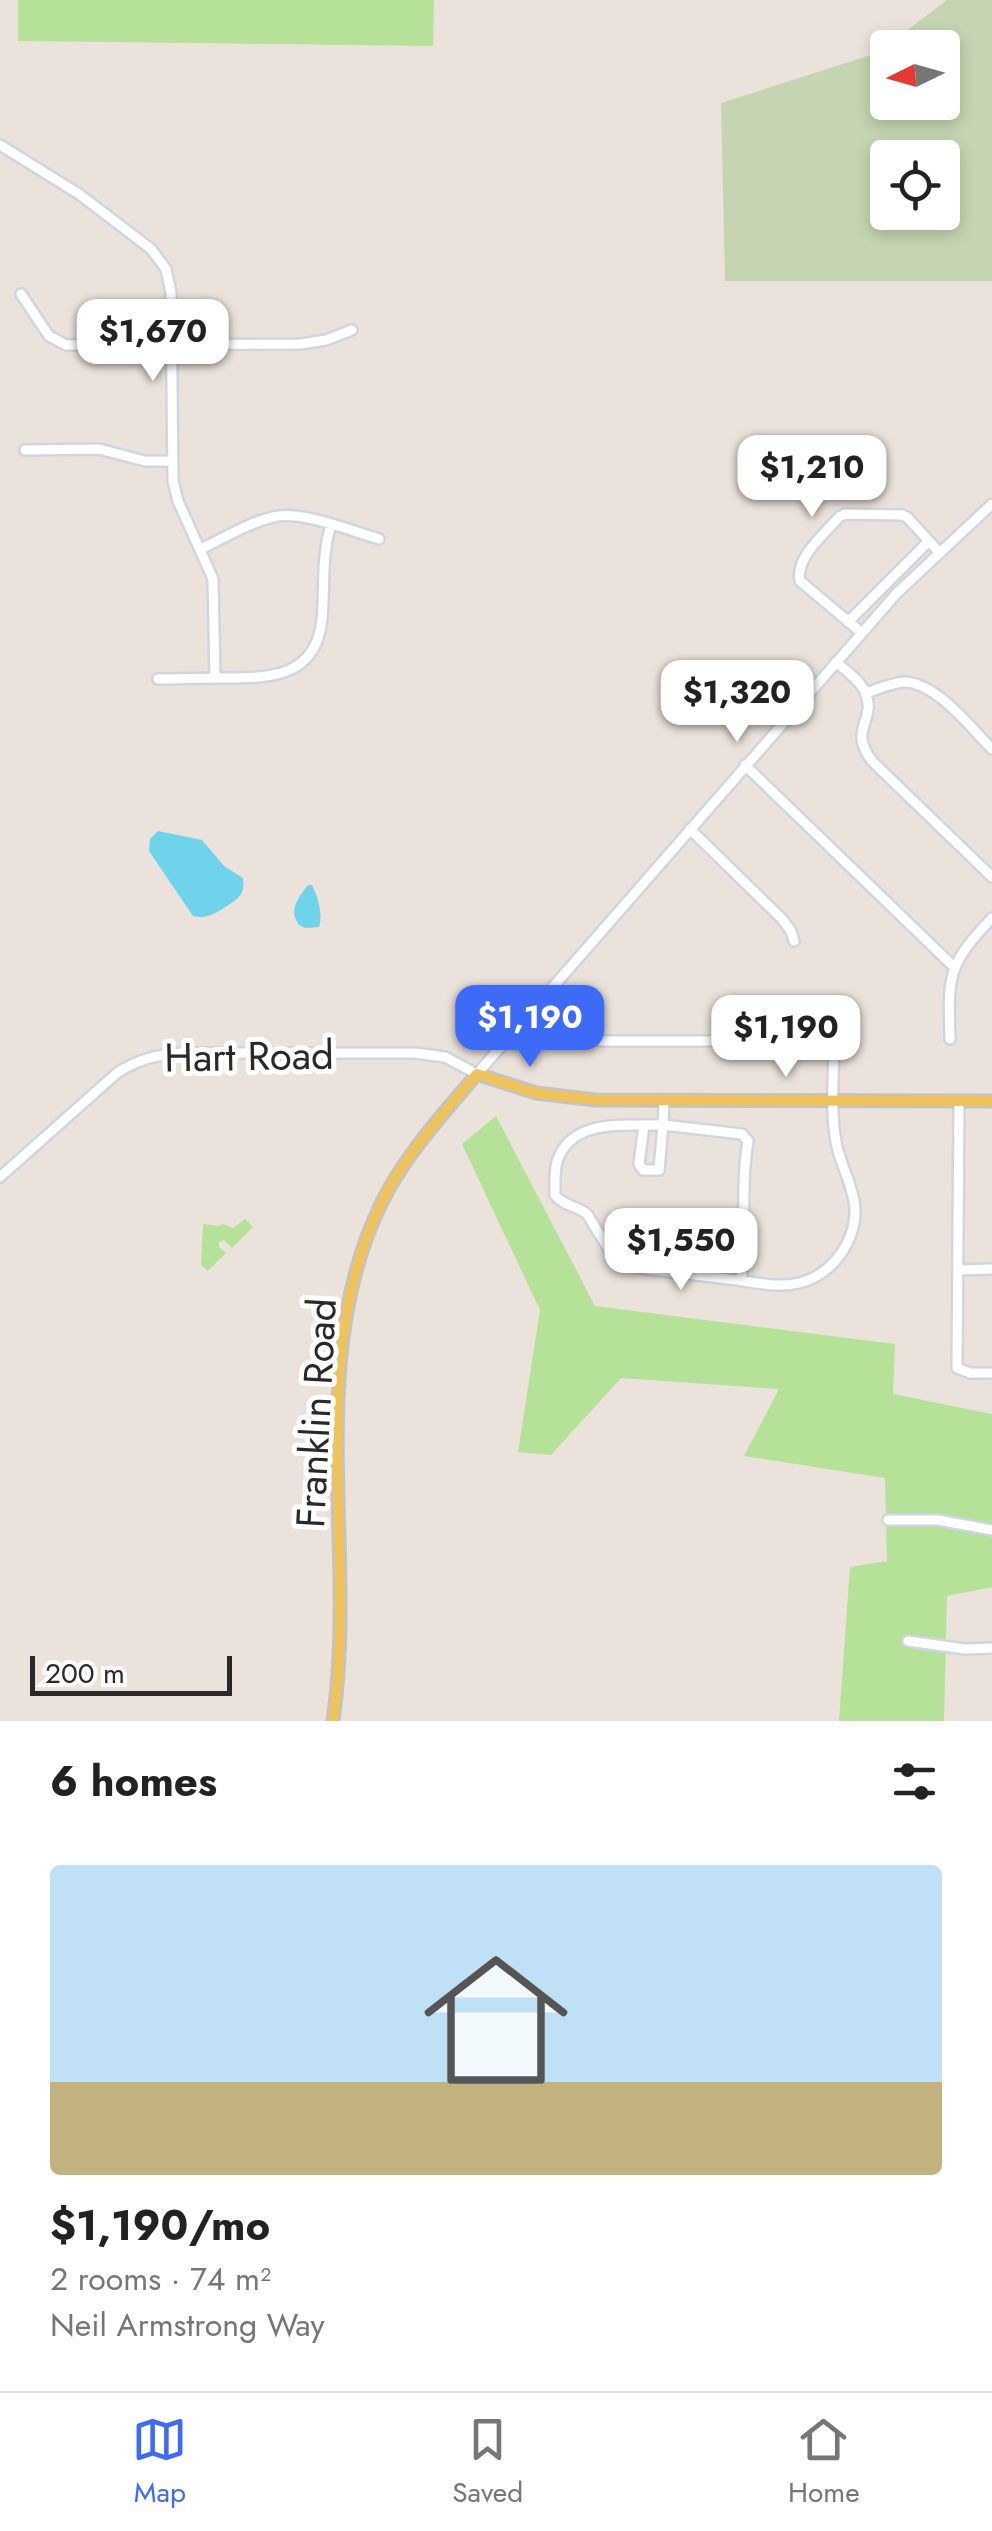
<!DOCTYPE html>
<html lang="en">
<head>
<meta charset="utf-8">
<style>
	body { margin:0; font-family:Jost,sans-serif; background:#f2f2f2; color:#222; height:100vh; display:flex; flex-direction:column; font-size:38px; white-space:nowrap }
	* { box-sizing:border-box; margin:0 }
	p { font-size:32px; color:#767676 }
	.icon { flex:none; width:55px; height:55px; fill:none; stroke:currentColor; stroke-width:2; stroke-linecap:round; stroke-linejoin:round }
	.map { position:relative; height:1721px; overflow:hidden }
	.side { display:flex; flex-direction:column; background:#fff; flex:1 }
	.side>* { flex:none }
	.needle { width:65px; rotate:265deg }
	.buttons { position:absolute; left:870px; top:30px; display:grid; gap:20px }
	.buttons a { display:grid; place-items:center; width:90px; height:90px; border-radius:10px; background:#fff; box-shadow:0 5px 15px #0003; font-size:50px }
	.scale { position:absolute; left:30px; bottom:25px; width:202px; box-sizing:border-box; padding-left:10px; border:5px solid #292929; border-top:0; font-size:28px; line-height:35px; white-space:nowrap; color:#292929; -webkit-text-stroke:8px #fff; paint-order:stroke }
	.price { position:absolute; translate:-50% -85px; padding:0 22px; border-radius:20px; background:#fff; color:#222; font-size:32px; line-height:65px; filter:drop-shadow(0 2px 5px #0008) }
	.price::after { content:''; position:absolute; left:50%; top:60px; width:30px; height:22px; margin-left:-15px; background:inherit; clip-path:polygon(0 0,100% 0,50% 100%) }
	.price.selected { background:#3d6bf7; color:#fff }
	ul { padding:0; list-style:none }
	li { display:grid; align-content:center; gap:20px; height:530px; padding:0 50px }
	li+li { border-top:2px solid #e0e0e0 }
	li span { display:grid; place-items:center; height:310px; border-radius:10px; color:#555 }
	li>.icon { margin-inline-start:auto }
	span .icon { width:180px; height:180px; fill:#fffc; stroke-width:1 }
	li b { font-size:42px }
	h2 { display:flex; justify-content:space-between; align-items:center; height:120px; padding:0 50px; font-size:42px }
	.dock { display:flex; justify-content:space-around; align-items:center; height:140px; border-top:2px solid #e0e0e0; background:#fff; font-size:28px; color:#767676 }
	.dock a { display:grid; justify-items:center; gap:5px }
	.dock .selected { color:#3d6bf7 }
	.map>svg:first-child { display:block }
</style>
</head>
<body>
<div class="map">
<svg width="992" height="1721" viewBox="0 0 992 1721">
	<rect width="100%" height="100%" fill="#ebe3db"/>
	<!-- green -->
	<path fill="#b5e198" d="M 18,0 L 434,0 L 433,46 L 18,41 Z
		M 496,1116 L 595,1306 L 895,1344 L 893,1394 L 992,1414 L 992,1587 L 947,1596 L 944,1721 L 839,1721 L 850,1567 L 887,1561 L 885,1478 L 744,1456 L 779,1389 L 621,1378 L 551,1455 L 518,1452 L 540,1310 L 462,1144 Z
		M 245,1219 L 253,1227 L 232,1248 L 224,1240 L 219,1242 L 219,1247 L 226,1253 L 208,1271 L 201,1265 L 203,1224 L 218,1226 L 223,1224 L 233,1228 Z"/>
	<!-- cemetery -->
	<path fill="#c5d5b2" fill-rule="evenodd" d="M 947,0 L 992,0 L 992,281 L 725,281 L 721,103 L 877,53 ZM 888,48 L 942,48 L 942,102 L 888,102 ZM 888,158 L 942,158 L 942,212 L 888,212 Z"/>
	<!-- water -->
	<path fill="#6fd3ec" d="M 158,831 L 202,840 L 224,866 L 243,878 C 245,895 239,898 227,906 C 214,914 208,919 193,916 L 149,851 L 150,839 Z
		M 308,885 L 312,885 C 318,897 323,914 319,927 L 305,928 L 299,925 C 288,910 298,898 308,885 Z"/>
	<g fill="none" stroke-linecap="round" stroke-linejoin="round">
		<!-- minor casing -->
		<g stroke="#d0d5e2" stroke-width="14">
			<path id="minor" d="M 0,145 L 79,194 L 151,249 L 166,269 L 171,293 L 173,481 L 178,501 L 213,579 L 215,678
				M 21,294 L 49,336 L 66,345 L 301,344 L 326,340 L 352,330
				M 25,450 L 99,449 L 145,461 L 172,461
				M 201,549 C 224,538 248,523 273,517 C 301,510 351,531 379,539
				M 848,622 L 929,541
				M 862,633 L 800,581 C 795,557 825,534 839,517 L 845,514 L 902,515 L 907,517 L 939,552
				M 836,662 C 846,671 860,680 865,692 C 878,721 846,729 873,762 L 992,877
				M 158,679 C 179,679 200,678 221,678 C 268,678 316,679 322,619 C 325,587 321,557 331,525
				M 866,693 C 878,689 891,683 904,682 C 936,682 971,728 992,749
				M 745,765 L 954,967
				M 690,829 L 782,919 L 791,931 L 794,941
				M 950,1039 C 948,976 947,965 992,918
				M 601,1041 L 834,1041 C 834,1073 830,1109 836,1142 C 840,1165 853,1184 855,1208 C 856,1242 832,1275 799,1283 C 778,1288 758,1283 737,1280 C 704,1276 671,1272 637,1268 L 620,1263 L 613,1256 L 587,1214 C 577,1206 562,1205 555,1195 C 555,1184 554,1172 557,1162 C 571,1117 627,1126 663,1125 L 664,1100
				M 959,1101 L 957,1368 L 970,1373 L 992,1373
				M 644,1125 L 639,1164 L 643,1170 L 659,1170 L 663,1125 L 742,1134 L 748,1141 C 740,1188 747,1234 741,1281
				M 0,1177 L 117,1073 C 138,1059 157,1055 182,1053 L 415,1053 L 445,1057 L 477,1074 L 897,593 L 992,504
				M 959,1270 L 992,1269
				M 888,1520 L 938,1520 L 992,1530
				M 908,1641 L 965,1649 L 992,1648"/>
		</g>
		<!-- major casing -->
		<g stroke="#c3c3c3" stroke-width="15">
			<path id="major" d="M 333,1721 C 358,1551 303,1361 382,1202 C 406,1154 443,1114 477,1074 L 536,1093 L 596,1100 L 992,1101"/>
		</g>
		<!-- minor -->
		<use href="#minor" stroke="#fff" stroke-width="9"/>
		<!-- major -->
		<use href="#major" stroke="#eec35d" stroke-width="10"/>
	</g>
	<g text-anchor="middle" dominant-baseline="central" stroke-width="10" stroke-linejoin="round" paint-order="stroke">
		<!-- street labels -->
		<g font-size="40" fill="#292929" stroke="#fff">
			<text transform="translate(249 1056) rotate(-1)">Hart Road</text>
			<text transform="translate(316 1413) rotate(-87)">Franklin Road</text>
		</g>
	</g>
</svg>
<div class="buttons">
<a><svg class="needle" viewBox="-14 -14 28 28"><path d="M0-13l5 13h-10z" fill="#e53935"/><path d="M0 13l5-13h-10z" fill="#767676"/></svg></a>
<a><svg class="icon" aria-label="locate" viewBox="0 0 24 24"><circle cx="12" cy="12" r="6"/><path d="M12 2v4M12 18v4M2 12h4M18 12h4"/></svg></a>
</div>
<div class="scale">200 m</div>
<b class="price" style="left:153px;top:384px">$1,670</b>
<b class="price" style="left:812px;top:520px">$1,210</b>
<b class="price" style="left:737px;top:745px">$1,320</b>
<b class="price selected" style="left:530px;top:1070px">$1,190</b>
<b class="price" style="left:786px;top:1080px">$1,190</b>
<b class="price" style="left:681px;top:1293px">$1,550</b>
</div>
<section class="side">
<h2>6 homes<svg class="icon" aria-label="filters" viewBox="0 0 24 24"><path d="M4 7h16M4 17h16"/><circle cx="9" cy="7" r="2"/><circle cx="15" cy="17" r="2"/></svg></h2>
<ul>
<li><span style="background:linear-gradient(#bfe0f5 70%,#c2b280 0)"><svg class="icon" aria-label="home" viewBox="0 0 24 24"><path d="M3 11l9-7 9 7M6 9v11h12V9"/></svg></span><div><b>$1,190/mo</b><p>2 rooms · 74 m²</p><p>Neil Armstrong Way</p></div></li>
</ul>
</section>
<nav class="dock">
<a class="selected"><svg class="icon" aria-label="map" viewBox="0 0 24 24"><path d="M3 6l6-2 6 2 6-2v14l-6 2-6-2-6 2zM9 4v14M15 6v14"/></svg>Map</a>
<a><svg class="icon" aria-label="saved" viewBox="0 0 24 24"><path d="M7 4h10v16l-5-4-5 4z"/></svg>Saved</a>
<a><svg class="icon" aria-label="home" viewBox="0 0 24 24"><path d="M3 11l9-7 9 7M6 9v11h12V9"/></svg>Home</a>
</nav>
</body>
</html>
